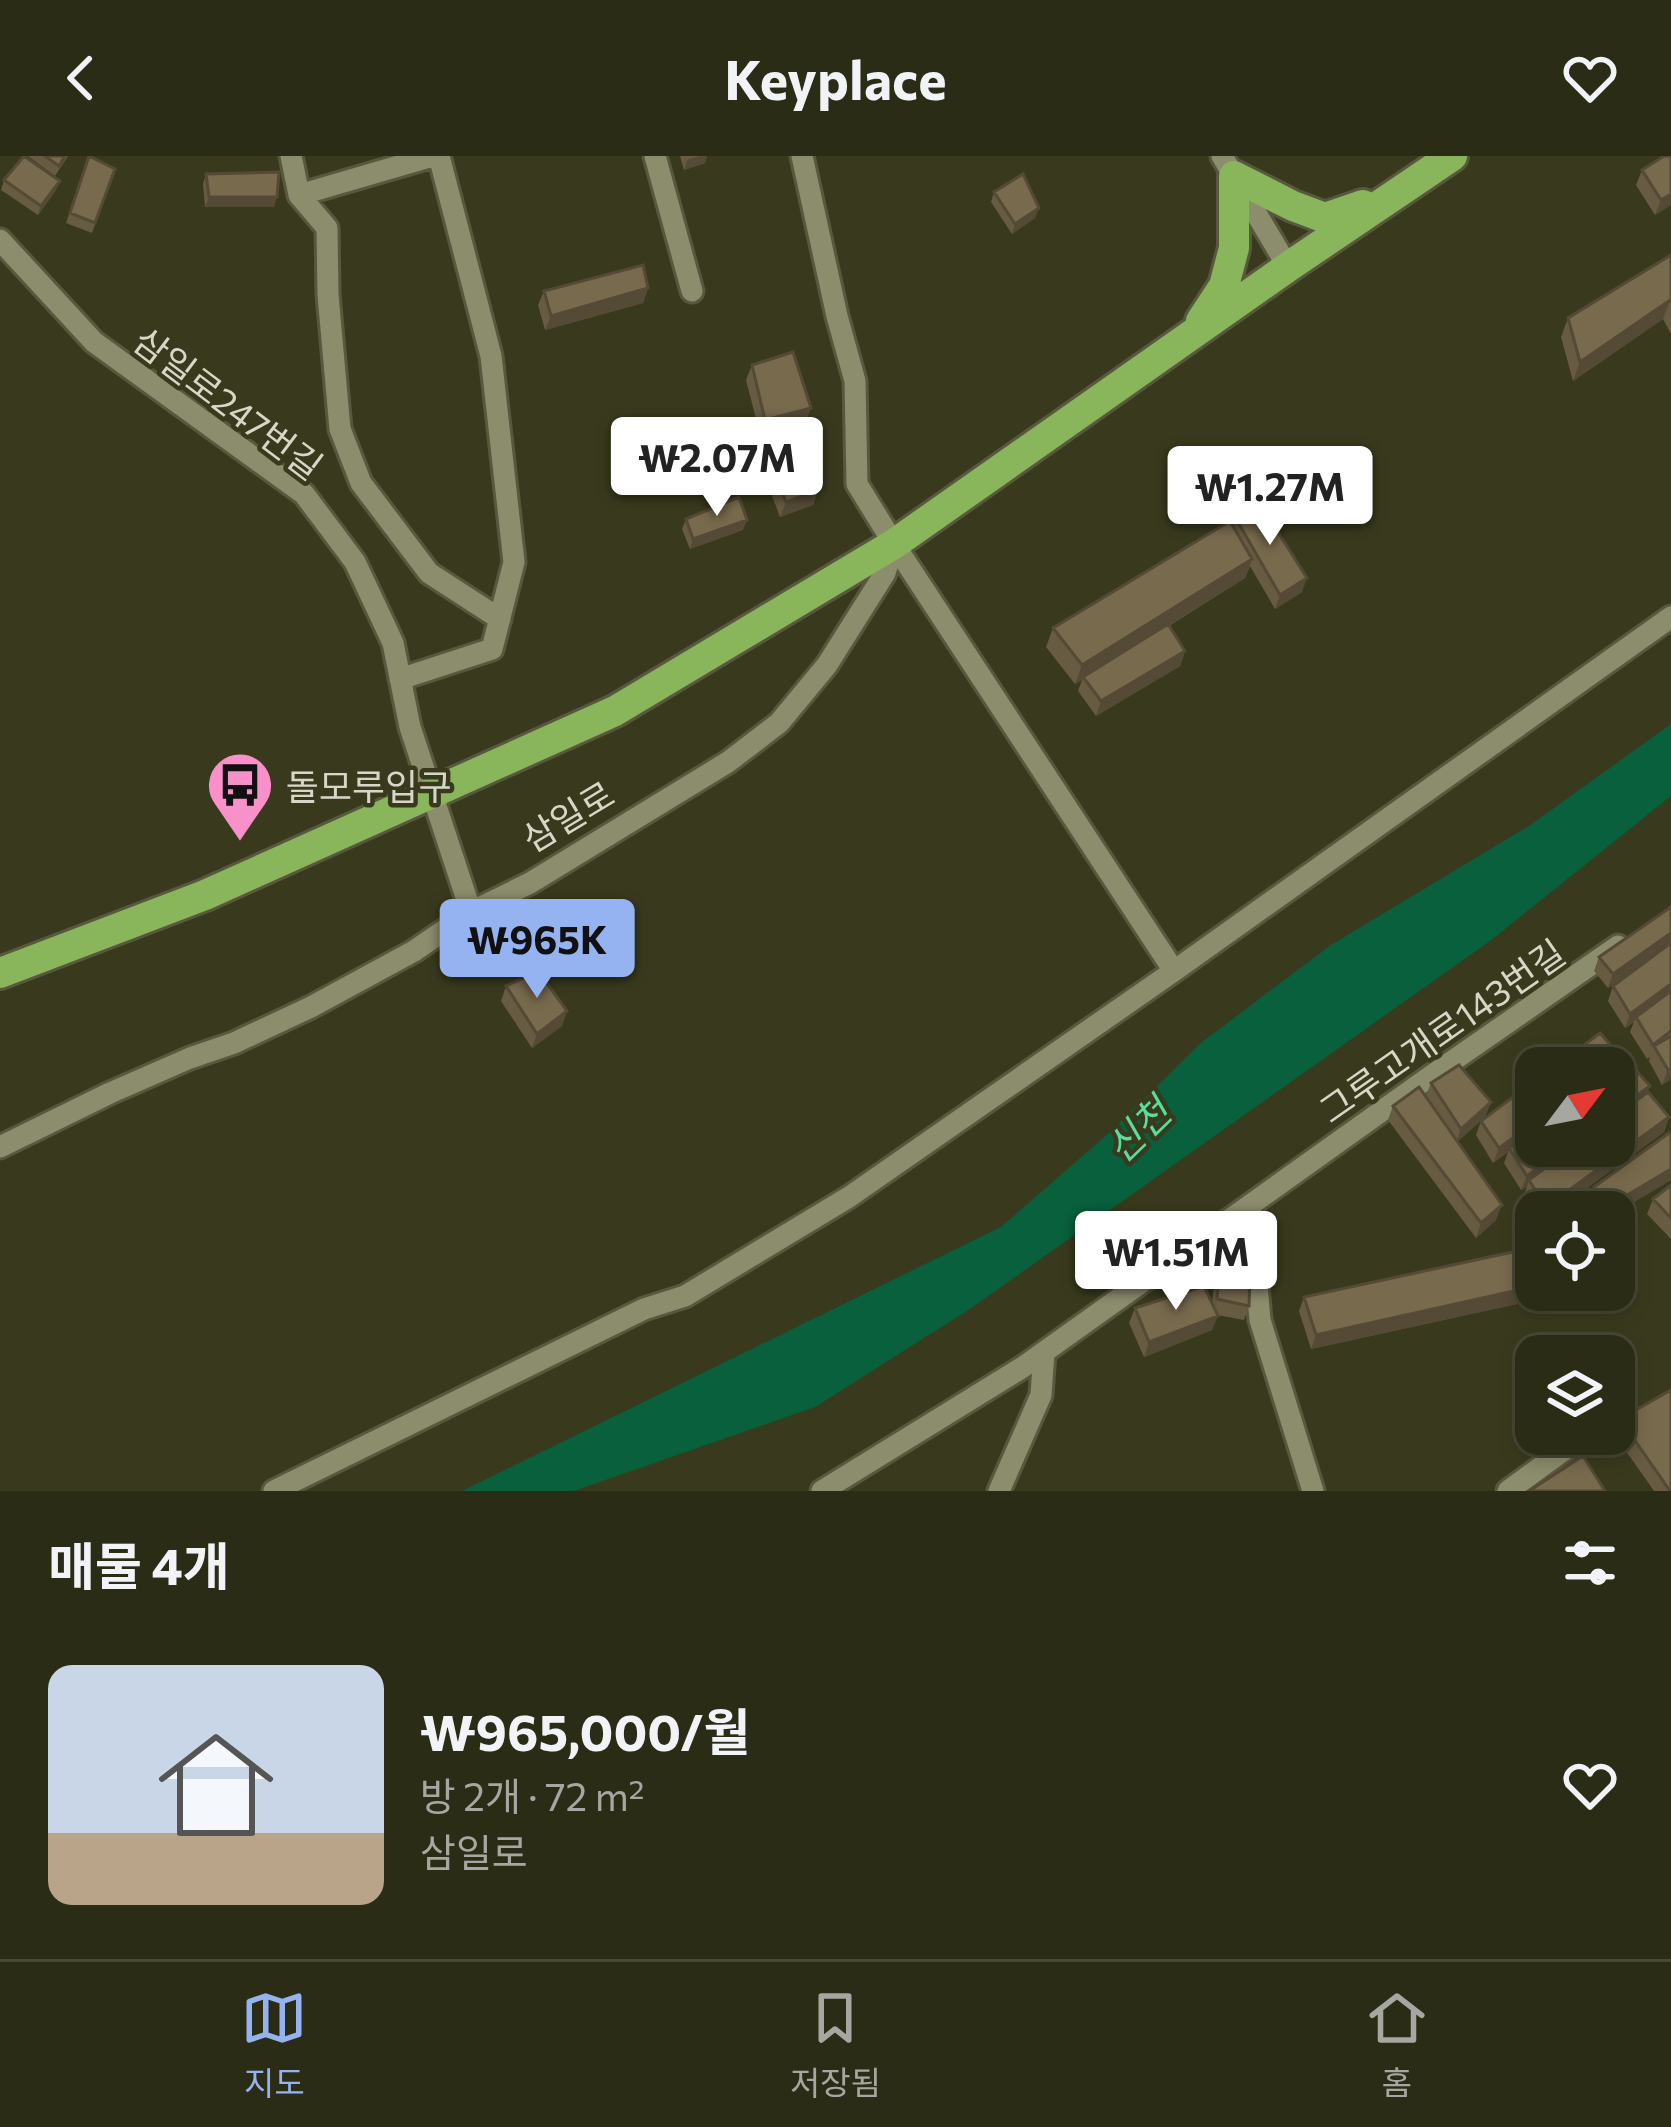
<!DOCTYPE html>
<html lang="ko">
<head>
<meta charset="utf-8">
<style>
	body { margin:0; font-family:Commissioner,"Noto Sans KR",sans-serif; background:#373823; color:#f1f3f6; height:100vh; display:flex; flex-direction:column; font-size:45px; white-space:nowrap }
	* { box-sizing:border-box; margin:0 }
	p { font-size:39px; color:#a6a7a1 }
	.icon { flex:none; width:66px; height:66px; fill:none; stroke:currentColor; stroke-width:2; stroke-linecap:round; stroke-linejoin:round }
	.map { position:relative; height:1335px; overflow:hidden }
	.drawer { display:flex; flex-direction:column; background:#2b2c16; flex:1 }
	.drawer>* { flex:none }
	.needle { width:78px; rotate:58deg }
	.fabs { position:absolute; left:1515px; top:891px; display:grid; gap:24px }
	.fabs a { display:grid; place-items:center; width:120px; height:120px; border-radius:24px; background:#2b2c16; box-shadow:0 6px 18px #0003,0 0 0 3px #474835; font-size:60px }
	.price { position:absolute; translate:-50% -102px; padding:0 27px; border-radius:12px; background:#fff; color:#222; font-size:39px; line-height:78px; filter:drop-shadow(0 3px 6px #0008) }
	.price::after { content:''; position:absolute; left:50%; top:72px; width:36px; height:27px; margin-left:-18px; background:inherit; clip-path:polygon(0 0,100% 0,50% 100%) }
	.price.on { background:#95b2f1; color:#111 }
	ul { padding:0; list-style:none }
	li { display:flex; align-items:center; gap:36px; height:300px; padding:0 48px }
	li span { display:grid; place-items:center; flex:none; width:336px; height:240px; border-radius:24px; color:#555 }
	li>.icon { margin-inline-start:auto }
	span .icon { width:144px; height:144px; fill:#fffc; stroke-width:1 }
	li b { font-size:51px }
	h2 { display:flex; justify-content:space-between; align-items:center; height:144px; padding:0 48px; font-size:51px }
	header { display:flex; justify-content:space-between; align-items:center; height:156px; padding:0 48px; background:#2b2c16; font-size:54px; font-weight:700 }
	.dock { display:flex; justify-content:space-around; align-items:center; height:168px; border-top:3px solid #474835; background:#2b2c16; font-size:33px; color:#a6a7a1 }
	.dock a { display:grid; justify-items:center; gap:6px }
	.dock .on { color:#95b2f1 }
	.map>svg:first-child { display:block }
</style>
</head>
<body>
<header><svg class="icon" aria-label="back" viewBox="0 0 24 24"><path d="M15 5l-7 7 7 7"/></svg>Keyplace<svg class="icon" aria-label="heart" viewBox="0 0 24 24"><path d="M12 20l-8-8c-3-5 5-10 8-4 3-6 11-1 8 4z"/></svg></header>
<div class="map">
<svg width="1671" height="1335" viewBox="0 0 1671 1335">
	<rect width="100%" height="100%" fill="#393a1d"/>
	<!-- water -->
	<path fill="#08603c" d="M 1671,568 L 1671,640 L 1490,785 L 970,1153 L 815,1251 L 574,1335 L 462,1335 L 1001,1071 L 1109,977 L 1202,886 L 1331,789 L 1529,670 Z"/>
	<g fill="none" stroke-linecap="round" stroke-linejoin="round">
		<!-- minor casing -->
		<g stroke="#58583e" stroke-width="27">
			<path id="minor" d="M 291,0 L 299,39 L 327,72 L 328,139 L 340,273 L 361,327 L 429,417 L 500,463
				M 655,0 L 692,135
				M 802,0 L 837,160 L 855,225 L 857,328 L 894,388 L 1174,815
				M 1222,0 L 1288,111
				M 299,39 L 433,0
				M 0,84 L 94,186 L 304,338 L 355,406 L 393,487 L 410,571 L 471,756
				M 400,523 L 492,493 L 514,406 L 491,200 L 439,0
				M 0,991 L 110,937 L 190,902 L 234,887 L 311,851 L 414,795 L 471,756 L 530,727 L 728,606 L 779,567 L 827,509 L 885,417 L 894,388
				M 1250,1049 L 1260,1164 L 1313,1335
				M 274,1335 L 644,1153 L 685,1140 L 849,1041 L 1174,815 L 1671,461
				M 822,1335 L 1023,1211 L 1428,922 L 1618,790
				M 999,1335 L 1041,1239 L 1044,1196
				M 1508,1335 L 1586,1278"/>
		</g>
		<!-- major casing -->
		<g stroke="#58583e" stroke-width="36">
			<path id="major" d="M 1201,165 L 1224,130 L 1234,92 L 1234,20 L 1293,50 L 1325,62 L 1363,49
				M 0,817 L 205,739 L 615,555 L 894,388 L 1288,111 L 1452,0"/>
		</g>
		<!-- minor -->
		<use href="#minor" stroke="#8c8d6d" stroke-width="21"/>
		<!-- major -->
		<use href="#major" stroke="#89b65b" stroke-width="30"/>
	</g>
	<!-- wall -->
	<path fill="#675b42" d="M 28,0 L 68,0 L 55,20 Z
		M 89,0 L 115,13 L 92,77 L 66,67 Z
		M 680,0 L 707,0 L 705,7 L 684,14 Z
		M 1671,0 L 1671,49 L 1655,59 L 1636,29 L 1642,14 Z
		M 206,18 L 274,51 L 205,51 L 203,28 Z
		M 4,24 L 56,34 L 38,59 L 1,34 Z
		M 994,36 L 1035,62 L 1012,78 L 991,46 Z
		M 1671,99 L 1671,178 L 1663,163 L 1573,225 L 1561,181 L 1568,162 Z
		M 648,132 L 643,147 L 545,174 L 538,149 L 544,135 Z
		M 752,209 L 806,266 L 760,278 L 746,224 Z
		M 762,286 L 818,334 L 813,349 L 780,361 L 757,300 Z
		M 1235,361 L 1302,436 L 1275,453 L 1250,410 L 1245,422 L 1169,470 L 1185,495 L 1180,510 L 1096,560 L 1078,535 L 1082,524 L 1075,528 L 1046,491 L 1053,472 L 1232,368 Z
		M 686,363 L 743,374 L 690,393 L 682,373 Z
		M 1671,751 L 1671,923 L 1662,929 L 1649,905 L 1650,901 L 1647,903 L 1630,876 L 1634,866 L 1625,872 L 1608,845 L 1613,830 L 1656,798 L 1608,832 L 1594,815 L 1599,801 Z
		M 506,830 L 567,855 L 562,870 L 532,892 L 501,845 Z
		M 1622,902 L 1618,912 L 1647,936 L 1669,961 L 1664,976 L 1554,1056 L 1536,1056 L 1536,1058 L 1524,1038 L 1527,1031 L 1521,1034 L 1504,1007 L 1508,996 L 1493,1007 L 1476,979 L 1481,965 L 1614,912 Z
		M 1431,927 L 1491,946 L 1485,961 L 1457,986 L 1496,1064 L 1476,1082 L 1388,964 L 1393,950 L 1426,940 Z
		M 1671,979 L 1671,1024 L 1614,1058 L 1614,1056 L 1595,1056 L 1589,1045 L 1594,1031 Z
		M 1671,1029 L 1671,1083 L 1647,1058 L 1653,1043 Z
		M 1223,1073 L 1249,1150 L 1244,1164 L 1217,1159 L 1212,1174 L 1144,1201 L 1129,1167 L 1135,1152 L 1212,1148 L 1218,1087 Z
		M 1536,1134 L 1568,1134 L 1567,1137 L 1311,1193 L 1299,1155 L 1304,1141 Z
		M 1620,1263 L 1671,1335 L 1654,1335 L 1614,1278 Z"/>
	<!-- shaded-wall -->
	<path fill="#544a36" d="M 700,0 L 707,0 L 705,7 L 684,14 L 687,4 Z
		M 60,25 L 56,34 L 38,59 L 41,50 Z
		M 1671,38 L 1671,49 L 1655,59 L 1661,44 Z
		M 209,41 L 277,41 L 274,51 L 205,51 Z
		M 1039,52 L 1035,62 L 1012,78 L 1015,68 Z
		M 648,132 L 643,147 L 545,174 L 551,160 Z
		M 1670,144 L 1663,163 L 1573,225 L 1580,206 Z
		M 811,252 L 806,266 L 760,278 L 765,264 Z
		M 818,334 L 813,349 L 780,361 L 786,346 Z
		M 747,364 L 743,374 L 690,393 L 693,383 Z
		M 1252,403 L 1245,422 L 1084,522 L 1083,521 L 1082,524 L 1075,528 L 1082,509 Z
		M 1307,422 L 1302,436 L 1275,453 L 1280,439 Z
		M 1185,495 L 1180,510 L 1096,560 L 1101,545 Z
		M 1671,777 L 1671,788 L 1608,832 L 1613,818 Z
		M 1671,828 L 1671,839 L 1636,861 L 1634,866 L 1625,872 L 1630,858 Z
		M 567,855 L 562,870 L 532,892 L 537,878 Z
		M 1671,912 L 1671,923 L 1662,929 L 1668,914 Z
		M 1650,930 L 1644,944 L 1614,967 L 1614,956 Z
		M 1491,946 L 1485,961 L 1456,987 L 1461,973 Z
		M 1669,961 L 1664,976 L 1554,1056 L 1545,1056 L 1546,1051 Z
		M 1536,965 L 1536,975 L 1509,992 L 1508,996 L 1493,1007 L 1499,992 Z
		M 1567,990 L 1582,990 L 1529,1024 L 1527,1031 L 1521,1034 L 1527,1020 Z
		M 1671,1013 L 1671,1024 L 1614,1058 L 1614,1056 L 1605,1056 L 1607,1051 Z
		M 1502,1049 L 1496,1064 L 1476,1082 L 1481,1067 Z
		M 1536,1130 L 1536,1134 L 1568,1134 L 1567,1137 L 1311,1193 L 1316,1179 Z
		M 1218,1160 L 1212,1174 L 1144,1201 L 1149,1186 Z"/>
	<!-- building -->
	<path fill="#786a4d" stroke="#544a36" stroke-width="3" d="M 24,0 L 60,25 L 41,50 L 4,24 Z
		M 45,0 L 65,0 L 59,10 Z
		M 89,0 L 115,13 L 95,67 L 70,57 Z
		M 1664,0 L 1671,0 L 1671,38 L 1661,44 L 1642,14 Z
		M 279,16 L 277,41 L 209,41 L 206,18 Z
		M 1023,18 L 1039,52 L 1015,68 L 994,36 Z
		M 1671,99 L 1671,147 L 1670,144 L 1580,206 L 1568,162 Z
		M 643,109 L 648,132 L 551,160 L 544,135 Z
		M 793,196 L 811,252 L 765,264 L 752,209 Z
		M 799,274 L 818,334 L 786,346 L 762,286 Z
		M 739,341 L 747,364 L 693,383 L 686,363 Z
		M 1257,343 L 1307,422 L 1280,439 L 1235,361 Z
		M 1230,365 L 1252,403 L 1082,509 L 1053,472 Z
		M 1168,468 L 1185,495 L 1101,545 L 1083,521 Z
		M 1671,751 L 1671,777 L 1613,818 L 1599,801 Z
		M 1671,787 L 1671,828 L 1630,858 L 1613,830 Z
		M 538,815 L 567,855 L 537,878 L 506,830 Z
		M 1671,835 L 1671,875 L 1653,889 L 1636,861 Z
		M 1600,877 L 1622,902 L 1608,912 L 1553,912 Z
		M 1671,880 L 1671,912 L 1668,914 L 1654,890 Z
		M 1628,905 L 1650,930 L 1614,956 L 1614,915 Z
		M 1459,909 L 1491,946 L 1461,973 L 1431,927 Z
		M 1536,924 L 1536,965 L 1499,992 L 1481,965 Z
		M 1419,931 L 1502,1049 L 1481,1067 L 1393,950 Z
		M 1648,936 L 1669,961 L 1546,1051 L 1529,1024 L 1575,990 L 1614,990 L 1614,961 Z
		M 1536,973 L 1536,990 L 1567,990 L 1527,1020 L 1509,992 Z
		M 1669,977 L 1671,979 L 1671,1013 L 1607,1051 L 1594,1031 Z
		M 1671,1029 L 1671,1062 L 1653,1043 Z
		M 1223,1073 L 1251,1079 L 1249,1150 L 1217,1143 Z
		M 1536,1091 L 1536,1130 L 1316,1179 L 1304,1141 Z
		M 1204,1130 L 1218,1160 L 1149,1186 L 1135,1152 Z
		M 1671,1234 L 1671,1335 L 1670,1335 L 1620,1263 Z
		M 1583,1300 L 1605,1335 L 1529,1335 Z"/>
	<!-- icons -->
	<defs>
		<g id="bus-pin" transform="scale(3.45)"><path d="M0 17L-7.5 6A9.5 9.5 0 1 1 7.5 6Z" fill="#f890ca" stroke="#393a1d"/><path d="M-5-6H5V4H4V6H2V4H-2V6H-4V4H-5ZM-3.5-4V0h7V-4ZM-3.5 1.2v1.5H-2V1.2ZM2 1.2v1.5H3.5V1.2Z" fill="#111"/></g>
	</defs>
	<g fill-rule="evenodd">
		<use href="#bus-pin" x="240" y="629"/>
	</g>
	<g text-anchor="middle" dominant-baseline="central" stroke-width="9" stroke-linejoin="round" paint-order="stroke">
		<!-- street labels -->
		<g font-size="36" fill="#d7d7c7" stroke="#393a1d">
			<text transform="translate(229 246) rotate(37)">삼일로247번길</text>
			<text transform="translate(567 659) rotate(-31)">삼일로</text>
			<text transform="translate(1441 874) rotate(-35)">그루고개로143번길</text>
		</g>
		<!-- poi labels -->
		<g font-size="36" fill="#d7d7c7" stroke="#393a1d" text-anchor="start">
			<text x="286" y="629">돌모루입구</text>
		</g>
		<!-- water labels -->
		<g font-size="39" font-style="italic" fill="#58de9c" stroke="#393a1d">
			<text transform="translate(1137 973) rotate(-44)">신천</text>
		</g>
	</g>
</svg>
<div class="fabs">
<a><svg class="needle" viewBox="-14 -14 28 28"><path d="M0-13l5 13h-10z" fill="#e53935"/><path d="M0 13l5-13h-10z" fill="#a6a7a1"/></svg></a>
<a><svg class="icon" aria-label="locate" viewBox="0 0 24 24"><circle cx="12" cy="12" r="6"/><path d="M12 2v4M12 18v4M2 12h4M18 12h4"/></svg></a>
<a><svg class="icon" aria-label="layers" viewBox="0 0 24 24"><path d="M12 4l9 5-9 5-9-5zM3 14l9 5 9-5"/></svg></a>
</div>
<b class="price" style="left:717px;top:363px">₩2.07M</b>
<b class="price" style="left:1270px;top:392px">₩1.27M</b>
<b class="price on" style="left:537px;top:845px">₩965K</b>
<b class="price" style="left:1176px;top:1157px">₩1.51M</b>
</div>
<section class="drawer">
<h2>매물 4개<svg class="icon" aria-label="filters" viewBox="0 0 24 24"><path d="M4 7h16M4 17h16"/><circle cx="9" cy="7" r="2"/><circle cx="15" cy="17" r="2"/></svg></h2>
<ul>
<li><span style="background:linear-gradient(#c9d6e8 70%,#b9a48a 0)"><svg class="icon" aria-label="home" viewBox="0 0 24 24"><path d="M3 11l9-7 9 7M6 9v11h12V9"/></svg></span><div><b>₩965,000/월</b><p>방 2개 · 72 m²</p><p>삼일로</p></div><svg class="icon" aria-label="heart" viewBox="0 0 24 24"><path d="M12 20l-8-8c-3-5 5-10 8-4 3-6 11-1 8 4z"/></svg></li>
</ul>
</section>
<nav class="dock">
<a class="on"><svg class="icon" aria-label="map" viewBox="0 0 24 24"><path d="M3 6l6-2 6 2 6-2v14l-6 2-6-2-6 2zM9 4v14M15 6v14"/></svg>지도</a>
<a><svg class="icon" aria-label="saved" viewBox="0 0 24 24"><path d="M7 4h10v16l-5-4-5 4z"/></svg>저장됨</a>
<a><svg class="icon" aria-label="home" viewBox="0 0 24 24"><path d="M3 11l9-7 9 7M6 9v11h12V9"/></svg>홈</a>
</nav>
</body>
</html>
